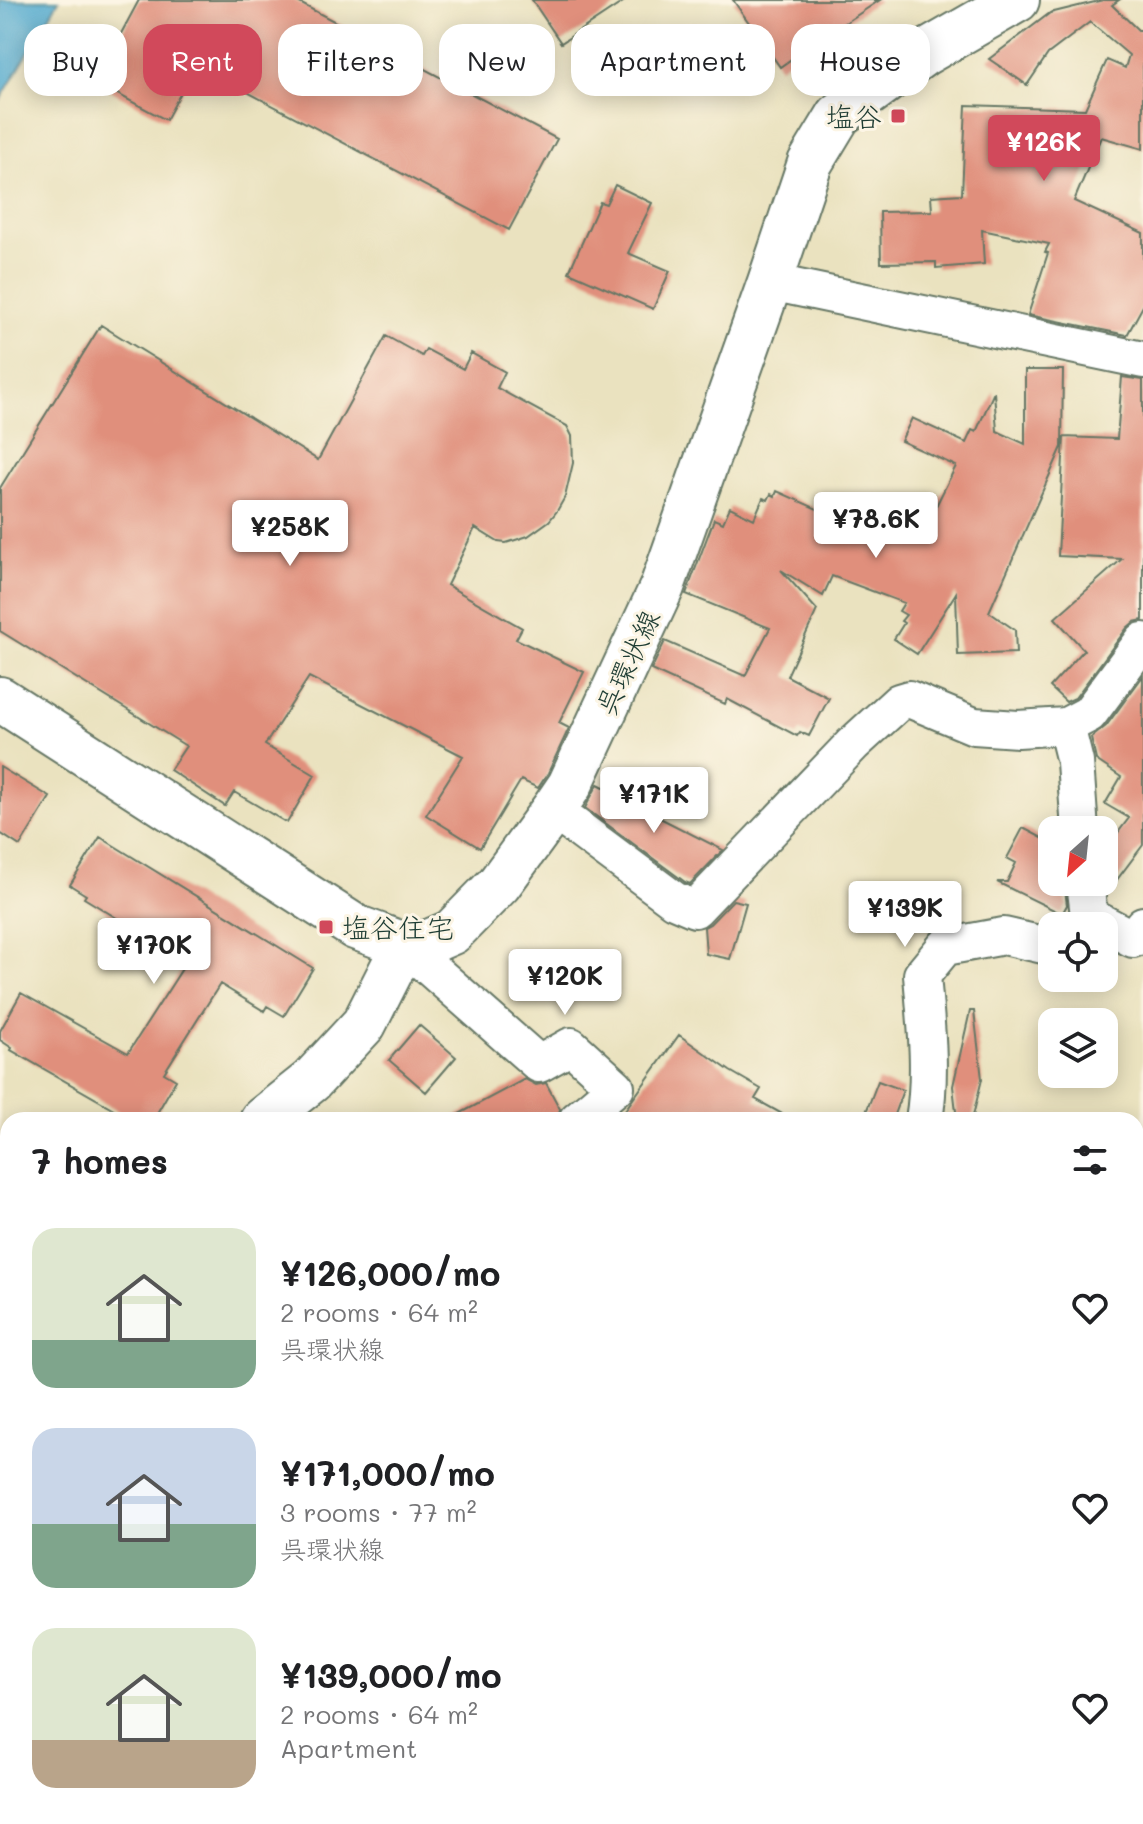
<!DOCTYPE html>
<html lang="en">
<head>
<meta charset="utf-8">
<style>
	body { margin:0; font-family:Mali,"Klee One",sans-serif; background:#f2f2f2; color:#202124; height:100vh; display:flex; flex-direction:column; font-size:30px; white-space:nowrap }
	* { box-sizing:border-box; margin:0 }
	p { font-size:26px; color:#757577 }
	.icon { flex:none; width:44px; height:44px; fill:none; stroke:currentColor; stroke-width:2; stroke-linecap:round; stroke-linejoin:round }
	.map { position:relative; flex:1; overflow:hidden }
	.drawer { position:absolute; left:0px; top:1112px; width:1144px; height:712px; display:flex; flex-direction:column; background:#fff; border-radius:24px 24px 0 0; box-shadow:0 4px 20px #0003 }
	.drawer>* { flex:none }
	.banner { position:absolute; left:24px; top:24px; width:1096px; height:72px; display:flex; gap:16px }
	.needle { width:52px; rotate:207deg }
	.controls { position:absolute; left:1038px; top:816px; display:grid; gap:16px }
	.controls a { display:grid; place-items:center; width:80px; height:80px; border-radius:16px; background:#fff; box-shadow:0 4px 20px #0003; font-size:40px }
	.price { position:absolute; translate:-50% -68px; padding:0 18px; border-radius:8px; background:#fff; color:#222; font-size:26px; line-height:52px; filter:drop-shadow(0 2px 4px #0008) }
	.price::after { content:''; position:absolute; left:50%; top:48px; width:24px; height:18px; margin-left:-12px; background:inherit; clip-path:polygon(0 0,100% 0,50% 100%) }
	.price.active { background:#d1495b; color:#fff }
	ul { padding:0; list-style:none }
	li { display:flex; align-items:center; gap:24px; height:200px; padding:0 32px }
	li span { display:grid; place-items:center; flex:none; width:224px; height:160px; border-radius:24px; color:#555 }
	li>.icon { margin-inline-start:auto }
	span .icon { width:96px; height:96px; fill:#fffc; stroke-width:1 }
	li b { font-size:34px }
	h2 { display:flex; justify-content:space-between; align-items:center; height:96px; padding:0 32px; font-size:34px }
	.chip { padding:0 28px; border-radius:24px; background:#fff; box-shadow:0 4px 20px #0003; font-size:28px; line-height:72px }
	.chip.active { background:#d1495b; color:#fff }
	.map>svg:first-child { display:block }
</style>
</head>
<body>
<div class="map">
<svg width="1143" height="1824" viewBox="0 0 1143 1824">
	<rect width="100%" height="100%" fill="#fcf5e5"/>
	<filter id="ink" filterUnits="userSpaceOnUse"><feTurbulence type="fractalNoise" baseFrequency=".0125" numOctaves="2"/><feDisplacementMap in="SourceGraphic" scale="16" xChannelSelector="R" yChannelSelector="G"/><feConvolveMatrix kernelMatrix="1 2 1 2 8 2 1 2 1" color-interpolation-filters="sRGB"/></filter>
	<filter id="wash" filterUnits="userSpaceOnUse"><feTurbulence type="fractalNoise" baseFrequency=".006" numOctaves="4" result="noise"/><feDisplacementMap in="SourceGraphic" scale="32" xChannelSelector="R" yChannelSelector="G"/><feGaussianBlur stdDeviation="1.8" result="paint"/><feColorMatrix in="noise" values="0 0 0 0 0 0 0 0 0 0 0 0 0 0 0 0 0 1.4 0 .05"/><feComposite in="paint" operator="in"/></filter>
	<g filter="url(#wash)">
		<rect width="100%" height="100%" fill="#eae2bf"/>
		<!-- water -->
		<path fill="#52aacf" stroke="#387482" stroke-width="2" d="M 0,0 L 59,0 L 0,100 Z"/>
		<g id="blocks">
			<!-- building -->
			<path fill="#e08f7b" d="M 139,0 L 294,0 L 557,139 L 509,230 L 196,65 L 166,120 L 95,82 Z
				M 532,0 L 626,0 L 561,43 Z
				M 733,0 L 880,0 L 833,31 L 832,30 L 780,67 Z
				M 1103,0 L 1119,0 L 1112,5 L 1138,30 L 1143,30 L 1143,149 L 1101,137 L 1074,201 L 1143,233 L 1143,306 L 1127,335 L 1028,315 L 1048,253 L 1045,252 L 1049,244 L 982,230 L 984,264 L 936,268 L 936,262 L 881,263 L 880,212 L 932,211 L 931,196 L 962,194 L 966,105 L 1085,109 L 1107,60 L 1125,68 L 1129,55 L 1090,22 L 1048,54 L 1027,85 L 989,59 L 1050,13 Z
				M 615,185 L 652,203 L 628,253 L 670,271 L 653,309 L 569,272 L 600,202 L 606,204 Z
				M 101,325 L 318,460 L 386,336 L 422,356 L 426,349 L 463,369 L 471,353 L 505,372 L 497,388 L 567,426 L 572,436 L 573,463 L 565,497 L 557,511 L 549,521 L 528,536 L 506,543 L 498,542 L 475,528 L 447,585 L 522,628 L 516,639 L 584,672 L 559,723 L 569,728 L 548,773 L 538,788 L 521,780 L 480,848 L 426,815 L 463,756 L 309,677 L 265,745 L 315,775 L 287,823 L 234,792 L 225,806 L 170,770 L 186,746 L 0,631 L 0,488 Z
				M 1025,370 L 1063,370 L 1062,447 L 989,612 L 1015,630 L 1016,653 L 958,655 L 956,593 L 917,654 L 894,639 L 904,623 L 901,621 L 906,615 L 899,611 L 904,603 L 832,576 L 823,596 L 781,570 L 817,610 L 787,676 L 829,698 L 809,736 L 800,732 L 797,736 L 727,699 L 725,704 L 651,670 L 665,641 L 745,676 L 770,628 L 686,594 L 714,519 L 723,523 L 730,507 L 754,519 L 763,498 L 768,500 L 771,494 L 775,496 L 777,491 L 844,521 L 847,515 L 919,542 L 925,523 L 927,524 L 956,466 L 901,441 L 912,418 L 966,443 L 972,430 L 976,432 L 994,392 L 997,431 L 1025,444 Z
				M 1122,377 L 1143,380 L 1143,620 L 1134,622 L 1127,628 L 1075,698 L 1066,702 L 1050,687 L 1084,650 L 1055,618 L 1122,559 L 1058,556 L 1064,437 L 1117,439 Z
				M 1143,676 L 1143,845 L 1107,893 L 1104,875 L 1104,851 L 1129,818 L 1105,804 L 1121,777 L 1096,760 L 1091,738 L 1106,726 Z
				M 0,767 L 50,797 L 20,846 L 0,833 Z
				M 598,784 L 651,811 L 650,813 L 723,850 L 690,884 L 685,882 L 585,808 Z
				M 1023,828 L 1052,843 L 1052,882 L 1064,882 L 1067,905 L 1062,914 L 997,882 L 1007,882 L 1016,863 L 1007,858 Z
				M 100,837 L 313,968 L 284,1016 L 267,1006 L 264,1011 L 220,984 L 164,1073 L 176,1080 L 153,1120 L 133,1120 L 11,1050 L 12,1048 L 0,1040 L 0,1031 L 21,993 L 128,1053 L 187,961 L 84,898 L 86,895 L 70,885 Z
				M 733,900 L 746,903 L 730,959 L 706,954 L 704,927 L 710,924 Z
				M 970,1011 L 974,1011 L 982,1079 L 972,1120 L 957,1120 L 953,1086 Z
				M 419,1025 L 456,1057 L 426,1092 L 389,1060 Z
				M 679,1035 L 730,1071 L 761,1089 L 755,1099 L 793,1120 L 618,1120 Z
				M 525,1079 L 536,1085 L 546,1083 L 560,1109 L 557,1120 L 448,1120 Z
				M 878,1081 L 903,1090 L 892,1120 L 863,1120 Z"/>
		</g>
	</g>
	<g filter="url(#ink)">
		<use href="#blocks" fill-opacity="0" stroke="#667765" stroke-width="2"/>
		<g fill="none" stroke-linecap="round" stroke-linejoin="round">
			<!-- street casing -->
			<g stroke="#667765" stroke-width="40">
				<path id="street" d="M 770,282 L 1143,360
					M 553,810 L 674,900 L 695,909 L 853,744 L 899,702 L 909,699 L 974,726 L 1018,729 L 1066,726
					M 1080,830 L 1075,762 L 1066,726 L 1089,714 L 1143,641
					M 1085,882 L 1089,916 L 1133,939 L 1143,925
					M 404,945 L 539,1064 L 571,1046 L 616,1087 L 577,1120
					M 924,1120 C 932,1072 926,1023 922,975 L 945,947 L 1004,936 L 1052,947
					M 0,1747 L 8,1751
					M 1136,1755 L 1143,1755
					M 135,1816 L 151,1824
					M 657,1816 L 664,1824
					M 473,1824 L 475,1816"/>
			</g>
			<!-- secondary casing -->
			<g stroke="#667765" stroke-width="48">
				<path id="secondary" d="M 262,1120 L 311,1081 L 364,1024 L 404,945
					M 0,1241 L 8,1239"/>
			</g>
			<!-- primary casing -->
			<g stroke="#667765" stroke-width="48">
				<path id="primary" d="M 0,699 L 355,927 L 404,945 L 429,942 L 452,932 L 499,884 L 553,810 L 570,785 L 662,587 L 770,282 L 810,163 L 839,115 L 923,54 L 1017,0"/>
			</g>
			<!-- street -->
			<use href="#street" stroke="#fff" stroke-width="36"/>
			<!-- secondary -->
			<use href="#secondary" stroke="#fff" stroke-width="44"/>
			<!-- primary -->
			<use href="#primary" stroke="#fff" stroke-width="44"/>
		</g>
	</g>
	<!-- markers -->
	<g fill="#d1495b" stroke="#fcf5e5" stroke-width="3">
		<rect x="890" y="108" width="16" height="16" rx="4"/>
		<rect x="318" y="919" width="16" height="16" rx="4"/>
	</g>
	<g text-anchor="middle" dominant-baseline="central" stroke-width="6" stroke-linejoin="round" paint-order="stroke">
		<!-- poi labels -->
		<g font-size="28" fill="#1f3d34" stroke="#fcf5e5" text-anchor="end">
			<text x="882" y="116">塩谷</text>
			<text x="342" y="927" text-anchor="start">塩谷住宅</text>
		</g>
		<!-- street labels -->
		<g font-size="28" fill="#1f3d34" stroke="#fcf5e5">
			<text transform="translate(627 662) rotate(-65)">呉環状線</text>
		</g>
	</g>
</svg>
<div class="controls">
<a><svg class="needle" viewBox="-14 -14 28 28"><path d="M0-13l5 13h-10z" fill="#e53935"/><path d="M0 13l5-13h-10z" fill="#757577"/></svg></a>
<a><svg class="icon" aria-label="locate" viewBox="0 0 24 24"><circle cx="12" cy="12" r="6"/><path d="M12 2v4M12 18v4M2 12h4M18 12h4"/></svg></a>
<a><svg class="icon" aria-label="layers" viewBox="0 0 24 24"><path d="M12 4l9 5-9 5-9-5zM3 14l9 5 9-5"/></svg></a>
</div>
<b class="price active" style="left:1044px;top:183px">¥126K</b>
<b class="price" style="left:876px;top:560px">¥78.6K</b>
<b class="price" style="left:290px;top:568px">¥258K</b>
<b class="price" style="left:654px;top:835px">¥171K</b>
<b class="price" style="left:905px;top:949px">¥139K</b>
<b class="price" style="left:154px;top:986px">¥170K</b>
<b class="price" style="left:565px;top:1017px">¥120K</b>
<div class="banner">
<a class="chip">Buy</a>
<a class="chip active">Rent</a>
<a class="chip">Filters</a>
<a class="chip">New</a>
<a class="chip">Apartment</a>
<a class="chip">House</a>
</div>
<section class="drawer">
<h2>7 homes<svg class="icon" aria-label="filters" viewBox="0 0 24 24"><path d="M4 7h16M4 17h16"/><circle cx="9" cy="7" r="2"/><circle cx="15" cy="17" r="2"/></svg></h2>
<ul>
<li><span style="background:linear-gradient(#dfe7d0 70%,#7fa58c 0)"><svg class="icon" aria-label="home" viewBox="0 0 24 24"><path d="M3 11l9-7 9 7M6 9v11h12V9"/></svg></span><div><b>¥126,000/mo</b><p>2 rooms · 64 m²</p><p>呉環状線</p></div><svg class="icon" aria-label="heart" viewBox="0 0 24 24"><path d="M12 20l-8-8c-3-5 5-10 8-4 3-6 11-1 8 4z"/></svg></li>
<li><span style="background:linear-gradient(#c9d6e8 60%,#7fa58c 0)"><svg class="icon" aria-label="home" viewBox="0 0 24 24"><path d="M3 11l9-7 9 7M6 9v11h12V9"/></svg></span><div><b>¥171,000/mo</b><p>3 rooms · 77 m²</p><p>呉環状線</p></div><svg class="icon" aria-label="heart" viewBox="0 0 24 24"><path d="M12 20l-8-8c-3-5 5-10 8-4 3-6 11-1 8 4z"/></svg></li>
<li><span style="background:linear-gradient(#dfe7d0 70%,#b9a48a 0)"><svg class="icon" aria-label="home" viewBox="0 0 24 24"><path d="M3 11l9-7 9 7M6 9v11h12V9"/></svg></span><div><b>¥139,000/mo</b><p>2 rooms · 64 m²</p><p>Apartment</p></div><svg class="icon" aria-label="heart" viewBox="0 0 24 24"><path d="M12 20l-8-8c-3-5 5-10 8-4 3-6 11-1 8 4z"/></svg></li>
</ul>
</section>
</div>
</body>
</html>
